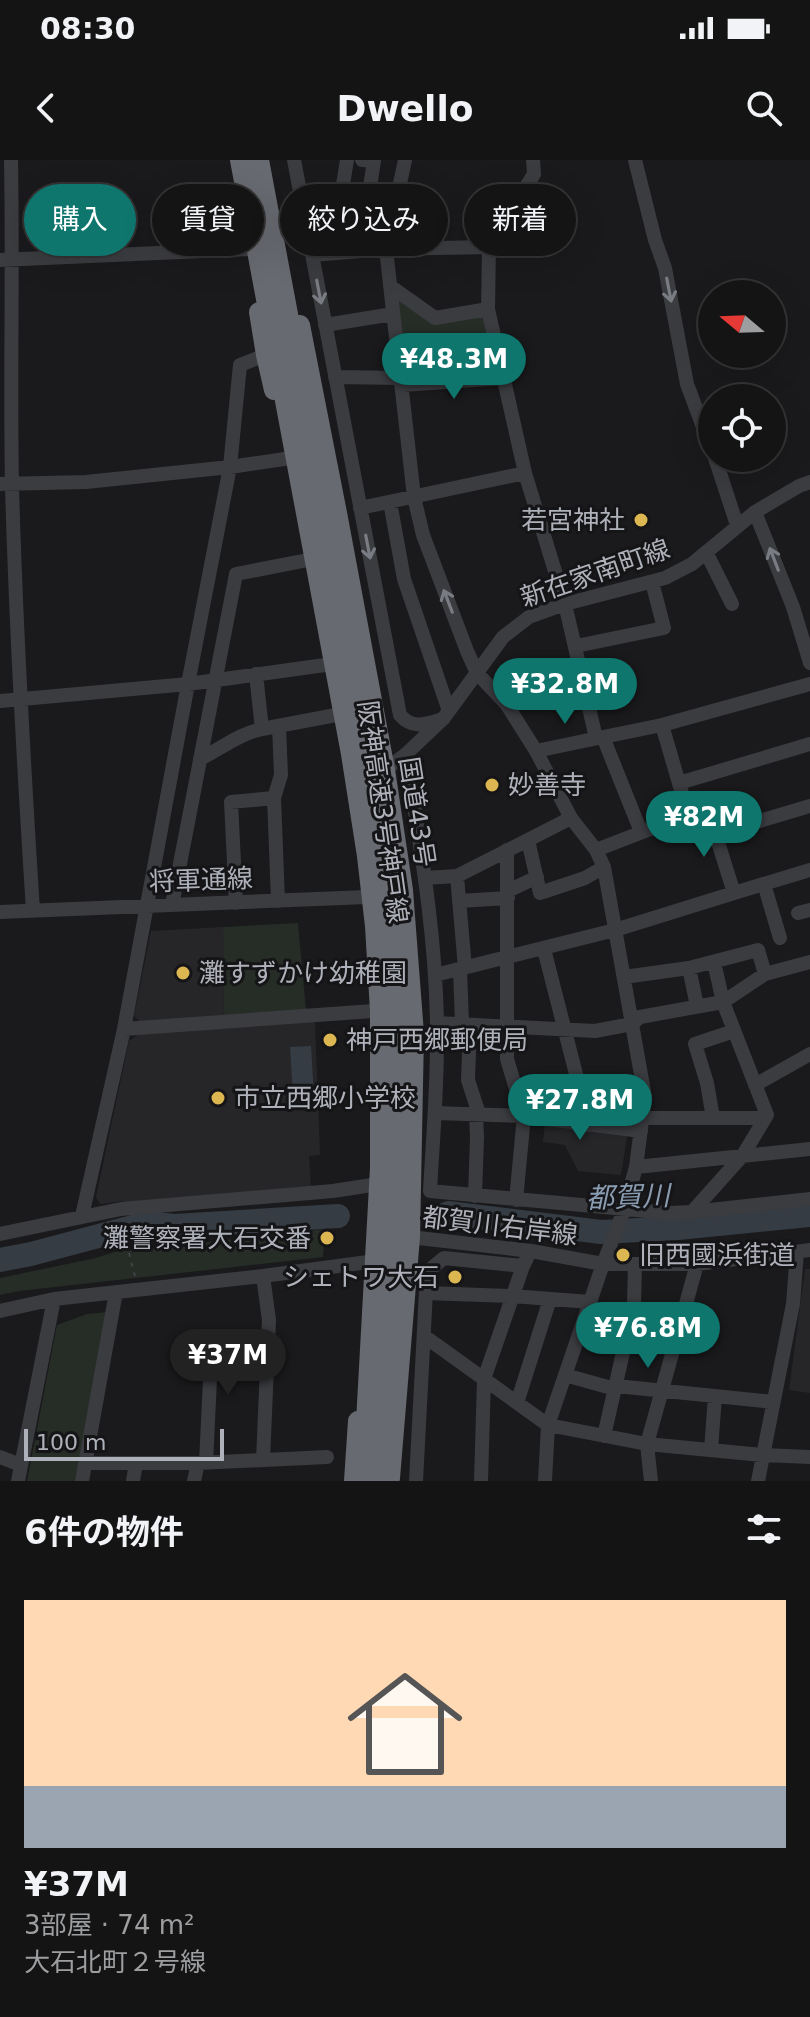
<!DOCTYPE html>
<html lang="ja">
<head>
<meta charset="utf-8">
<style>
	body { margin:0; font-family:"DejaVu Sans","Noto Sans JP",sans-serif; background:#212122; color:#f1f3f6; height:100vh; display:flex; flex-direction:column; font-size:30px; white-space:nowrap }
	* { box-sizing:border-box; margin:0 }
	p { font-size:26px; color:#9d9ea0 }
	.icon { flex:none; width:44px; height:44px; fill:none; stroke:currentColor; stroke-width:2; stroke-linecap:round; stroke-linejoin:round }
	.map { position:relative; height:1321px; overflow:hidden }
	.side { display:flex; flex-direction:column; background:#141415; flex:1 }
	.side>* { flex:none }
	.banner { position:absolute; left:24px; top:24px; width:762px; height:72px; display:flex; gap:16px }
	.needle { width:52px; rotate:289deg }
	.fabs { position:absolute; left:698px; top:120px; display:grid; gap:16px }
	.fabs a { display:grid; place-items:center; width:88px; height:88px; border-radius:50%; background:#141415; box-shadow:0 8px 32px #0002,0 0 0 2px #333334; font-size:40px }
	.scale { position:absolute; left:24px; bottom:20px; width:200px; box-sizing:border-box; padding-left:8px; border:4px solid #aeb1b9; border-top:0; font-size:22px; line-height:28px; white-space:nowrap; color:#aeb1b9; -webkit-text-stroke:6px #151517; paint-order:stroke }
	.price { position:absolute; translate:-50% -68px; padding:0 18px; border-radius:28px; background:#0f766e; color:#fff; font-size:26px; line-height:52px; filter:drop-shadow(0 2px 4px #0008) }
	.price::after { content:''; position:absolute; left:50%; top:48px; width:24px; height:18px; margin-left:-12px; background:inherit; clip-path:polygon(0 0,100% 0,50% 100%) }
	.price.current { background:#222; color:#fff }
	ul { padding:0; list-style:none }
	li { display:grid; align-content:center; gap:16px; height:424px; padding:0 24px }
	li+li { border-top:2px solid #333334 }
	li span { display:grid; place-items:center; height:248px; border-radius:0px; color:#555 }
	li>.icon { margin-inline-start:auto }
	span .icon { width:144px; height:144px; fill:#fffc; stroke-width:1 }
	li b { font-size:34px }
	h2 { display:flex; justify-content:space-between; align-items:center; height:96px; padding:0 24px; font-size:34px }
	.chip { padding:0 28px; border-radius:36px; background:#141415; box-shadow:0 8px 32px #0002,0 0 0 2px #333334; font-size:28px; line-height:72px }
	.chip.current { background:#0f766e; color:#fff }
	.status { display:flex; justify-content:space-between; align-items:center; height:56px; padding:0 40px; background:#141415; direction:ltr }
	.status svg { height:22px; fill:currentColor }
	header { display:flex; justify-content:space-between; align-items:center; height:104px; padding:0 24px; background:#141415; font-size:36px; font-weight:700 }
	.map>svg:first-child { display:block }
</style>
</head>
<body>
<div class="status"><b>08:30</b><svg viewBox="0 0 49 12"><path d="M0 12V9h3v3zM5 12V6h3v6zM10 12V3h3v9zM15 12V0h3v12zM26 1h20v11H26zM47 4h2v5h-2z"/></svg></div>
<header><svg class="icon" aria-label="back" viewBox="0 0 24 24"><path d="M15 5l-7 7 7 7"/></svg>Dwello<svg class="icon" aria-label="search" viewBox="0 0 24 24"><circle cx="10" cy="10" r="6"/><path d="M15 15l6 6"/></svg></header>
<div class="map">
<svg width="810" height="1321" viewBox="0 0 810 1321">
	<rect width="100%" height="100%" fill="#1a1a1c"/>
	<!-- built -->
	<path fill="#262628" d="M 223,767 L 224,855 L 140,862 L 134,856 L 151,771 Z
		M 315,861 L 320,995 L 309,996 L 311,1028 L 125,1045 L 124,1041 L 100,1044 L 96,1037 L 129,881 L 140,873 Z
		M 545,963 L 625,975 L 627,977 L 621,1015 L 578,1011 L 565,985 L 543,982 Z
		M 805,1109 L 810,1109 L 810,1233 L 789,1230 Z"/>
	<!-- green -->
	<path fill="#262d27" d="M 395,132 L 434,162 L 478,156 L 486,160 L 495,208 L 489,215 L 413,219 L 405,215 Z
		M 298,763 L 306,851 L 224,855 L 223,767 Z
		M 325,1069 L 323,1097 L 19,1131 L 0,1135 L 0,1118 L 96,1098 L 124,1089 L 155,1088 Z
		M 108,1152 L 75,1321 L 27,1321 L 57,1165 L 87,1154 Z"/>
	<!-- water -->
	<path fill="#353c43" d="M 311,886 L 314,936 L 293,937 L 290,887 Z"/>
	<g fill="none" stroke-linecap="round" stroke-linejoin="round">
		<!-- river -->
		<path stroke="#353c43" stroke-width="24" d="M 448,1053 L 601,1072 L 678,1068 L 810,1055
			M 0,1100 L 31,1094 L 136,1066 L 157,1064 L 174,1066 L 338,1056"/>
		<!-- path -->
		<path stroke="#414347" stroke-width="2" stroke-dasharray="4 6" stroke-linecap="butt" d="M 129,1093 L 135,1116"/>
		<!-- minor -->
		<path stroke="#3b3c40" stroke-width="14" d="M 11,0 C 13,109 10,218 12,327 C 16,469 24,610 33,751
			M 294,0 L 400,555 C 413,570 426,564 443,559
			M 362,0 L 374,1 L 367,46
			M 405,0 L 386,89 L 414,337 L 423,375 L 467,491 L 477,513 L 507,545 L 536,591 L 571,658 L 596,690 L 604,707 L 645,937 L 636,1007 L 624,1050 L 603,1104 L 548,1265 L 545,1321
			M 533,0 L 534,14 L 489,87 L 488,149 L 525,313 L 565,444 L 596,578
			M 635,0 L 655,80 L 665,108 L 687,224 L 712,291
			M 339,44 L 394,50
			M 331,93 L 335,53 L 341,37 L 347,0
			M 312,95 L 386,89 L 489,87
			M 0,100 L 249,89
			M 390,126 L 435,158 L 488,149
			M 325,165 L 393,154
			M 335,217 L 401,218
			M 402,225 L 503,218
			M 715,298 L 737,365
			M 0,324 L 86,322 L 230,307 L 291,298
			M 390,342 L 404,419 L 449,551
			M 360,348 L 525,313
			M 755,352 L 793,447 L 810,503
			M 706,392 L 732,444
			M 576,486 L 664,468 L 652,422
			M 256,514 L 262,569 L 336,555
			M 0,541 L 188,524 L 325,505
			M 662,565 L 688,654
			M 536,591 L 603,577
			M 406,594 C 420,684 436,775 437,866 C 438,921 433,976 430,1031 L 669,1053 L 692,1052 L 810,1039
			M 200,599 C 220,589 241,573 262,569
			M 385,610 L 406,594 L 443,559 L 503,477 L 529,457 L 565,444 L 665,418 L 692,404 L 755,352 L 799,326 L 810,322
			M 679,623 L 810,584
			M 641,672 L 603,577 L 662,565 L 810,524
			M 716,674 L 810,646
			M 528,680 L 540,733 L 585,718 L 604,707
			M 507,690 L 507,899 L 524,956 L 516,1040
			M 457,716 L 465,808
			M 425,718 L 457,716 L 571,658
			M 764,724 L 780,778
			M 508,731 L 537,717
			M 734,733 L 810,710
			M 278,741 L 274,638 L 281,615 L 279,566
			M 459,741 L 508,738
			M 236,743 L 231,642 L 274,638
			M 172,745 L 236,414 L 308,400
			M 0,752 L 367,737 L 379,735
			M 798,753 L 810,750
			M 544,789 L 589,965
			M 689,808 L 697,846
			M 460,809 L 462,864
			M 435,815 L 615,770 L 734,733 L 707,647 L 596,690
			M 624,817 L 689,808 L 758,790 L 765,814
			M 437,863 L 595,871 L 632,864 L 640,857 L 723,842 L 765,814 L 810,802
			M 470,865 L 468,920 L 479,954
			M 124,869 L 373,851
			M 755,925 L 810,894
			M 435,953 L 524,956 L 641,971
			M 643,958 L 765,958
			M 713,958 L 707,923 L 695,884 L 734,871
			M 636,1007 L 810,989
			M 475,1036 L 477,977 L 476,954
			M 692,1052 L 743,995 L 767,955 L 723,842 L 714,802
			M 82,1056 L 124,869 L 188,524 L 230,307 L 240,205 L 266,195
			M 0,1074 L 121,1049 L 333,1031 L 372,1025
			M 403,1081 L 410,1077 L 531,1091 L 603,1104 L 697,1104 L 810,1090
			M 426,1133 L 512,1136 L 590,1142
			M 0,1151 L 54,1139 L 263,1116 L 368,1102 L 382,1093
			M 424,1176 L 548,1265 L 647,1284 L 762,1295 L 810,1297
			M 565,1215 L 615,1229
			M 616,1226 L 773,1242
			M 517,1243 L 550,1139
			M 604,1276 L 634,1144 L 635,1104
			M 711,1290 L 715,1236
			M 0,1297 L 21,1305
			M 263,1300 L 269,1160 L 263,1116
			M 86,1303 L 198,1303 L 327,1297
			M 206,1303 L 211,1198 L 268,1186
			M 18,1321 L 54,1139
			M 82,1321 L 116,1132
			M 133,1321 L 136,1303
			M 194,1321 L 198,1303
			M 416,1321 L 427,1112 L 444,1098 L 523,1106
			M 481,1321 L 484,1219 L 523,1106 L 527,1098
			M 651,1321 L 647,1284 L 697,1104
			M 758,1321 L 793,1144 L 797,1092"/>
		<!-- highway -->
		<path stroke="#686a71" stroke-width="20" d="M 259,152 L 266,195 L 274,230
			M 300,165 L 337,353 L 385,610 L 403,730 L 414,874 L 410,1077 L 390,1318
			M 354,1321 L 358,1261"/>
		<!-- highway-bridge -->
		<path stroke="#686a71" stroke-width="20" d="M 240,0 L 351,594 L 367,696 L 375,766 L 380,851 L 380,1008 L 366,1262 L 366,1321
			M 259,0 L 370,590 L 392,764 L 398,853 L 398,1010 L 382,1258 L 382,1321"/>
	</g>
	<!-- one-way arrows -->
	<defs><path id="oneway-shaft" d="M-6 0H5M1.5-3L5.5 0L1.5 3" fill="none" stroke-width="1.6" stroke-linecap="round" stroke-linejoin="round" transform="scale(2)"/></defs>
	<g stroke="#7a7c83">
		<use href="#oneway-shaft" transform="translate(669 130) rotate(79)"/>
		<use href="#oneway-shaft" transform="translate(319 132) rotate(79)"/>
		<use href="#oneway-shaft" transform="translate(368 387) rotate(79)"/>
		<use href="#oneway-shaft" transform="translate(774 399) rotate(-111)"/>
		<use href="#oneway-shaft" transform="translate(448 441) rotate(-111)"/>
	</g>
	<!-- markers -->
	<g fill="#dcb651" stroke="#151517" stroke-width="3">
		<circle cx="641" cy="360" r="8"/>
		<circle cx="492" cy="625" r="8"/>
		<circle cx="183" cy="813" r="8"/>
		<circle cx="330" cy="880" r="8"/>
		<circle cx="218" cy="938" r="8"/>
		<circle cx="327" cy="1078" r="8"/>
		<circle cx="623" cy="1095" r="8"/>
		<circle cx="455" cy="1117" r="8"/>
	</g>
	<g text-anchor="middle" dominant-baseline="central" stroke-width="6" stroke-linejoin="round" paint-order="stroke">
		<!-- poi labels -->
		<g font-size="26" fill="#aeb1b9" stroke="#151517" text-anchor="start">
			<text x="625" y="360" text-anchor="end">若宮神社</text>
			<text x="508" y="625">妙善寺</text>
			<text x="199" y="813">灘すずかけ幼稚園</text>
			<text x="346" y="880">神戸西郷郵便局</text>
			<text x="234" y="938">市立西郷小学校</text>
			<text x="311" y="1078" text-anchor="end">灘警察署大石交番</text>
			<text x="639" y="1095">旧西國浜街道</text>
			<text x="439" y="1117" text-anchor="end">シェトワ大石</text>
		</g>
		<!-- street labels -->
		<g font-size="26" fill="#aeb1b9" stroke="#151517">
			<text transform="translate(595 413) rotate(-19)">新在家南町線</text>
			<text transform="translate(383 652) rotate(82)">阪神高速3号神戸線</text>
			<text transform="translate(417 652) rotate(81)">国道43号</text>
			<text transform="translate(201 720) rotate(-2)">将軍通線</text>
			<text transform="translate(500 1066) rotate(7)">都賀川右岸線</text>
		</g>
		<!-- water labels -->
		<g font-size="28" font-style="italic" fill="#8a9cb0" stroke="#151517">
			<text transform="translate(628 1037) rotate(-2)">都賀川</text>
		</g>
	</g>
</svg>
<div class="fabs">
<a><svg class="needle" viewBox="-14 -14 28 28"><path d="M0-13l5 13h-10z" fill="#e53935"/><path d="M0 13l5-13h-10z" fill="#9d9ea0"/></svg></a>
<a><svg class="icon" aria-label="locate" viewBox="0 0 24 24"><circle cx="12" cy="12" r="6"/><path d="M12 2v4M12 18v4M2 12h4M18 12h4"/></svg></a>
</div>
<div class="scale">100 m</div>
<b class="price" style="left:454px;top:241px">¥48.3M</b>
<b class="price" style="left:565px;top:566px">¥32.8M</b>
<b class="price" style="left:704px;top:699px">¥82M</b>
<b class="price" style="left:580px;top:982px">¥27.8M</b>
<b class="price" style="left:648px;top:1210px">¥76.8M</b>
<b class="price current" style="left:228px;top:1237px">¥37M</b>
<div class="banner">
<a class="chip current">購入</a>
<a class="chip">賃貸</a>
<a class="chip">絞り込み</a>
<a class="chip">新着</a>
</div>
</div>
<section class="side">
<h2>6件の物件<svg class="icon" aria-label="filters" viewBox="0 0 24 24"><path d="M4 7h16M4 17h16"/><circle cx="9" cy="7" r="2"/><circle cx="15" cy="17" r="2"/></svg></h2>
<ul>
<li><span style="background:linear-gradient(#ffd9b3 75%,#9aa5b1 0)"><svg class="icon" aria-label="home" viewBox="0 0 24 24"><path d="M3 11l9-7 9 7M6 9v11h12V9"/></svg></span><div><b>¥37M</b><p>3部屋 · 74 m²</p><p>大石北町２号線</p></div></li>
</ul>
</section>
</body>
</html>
